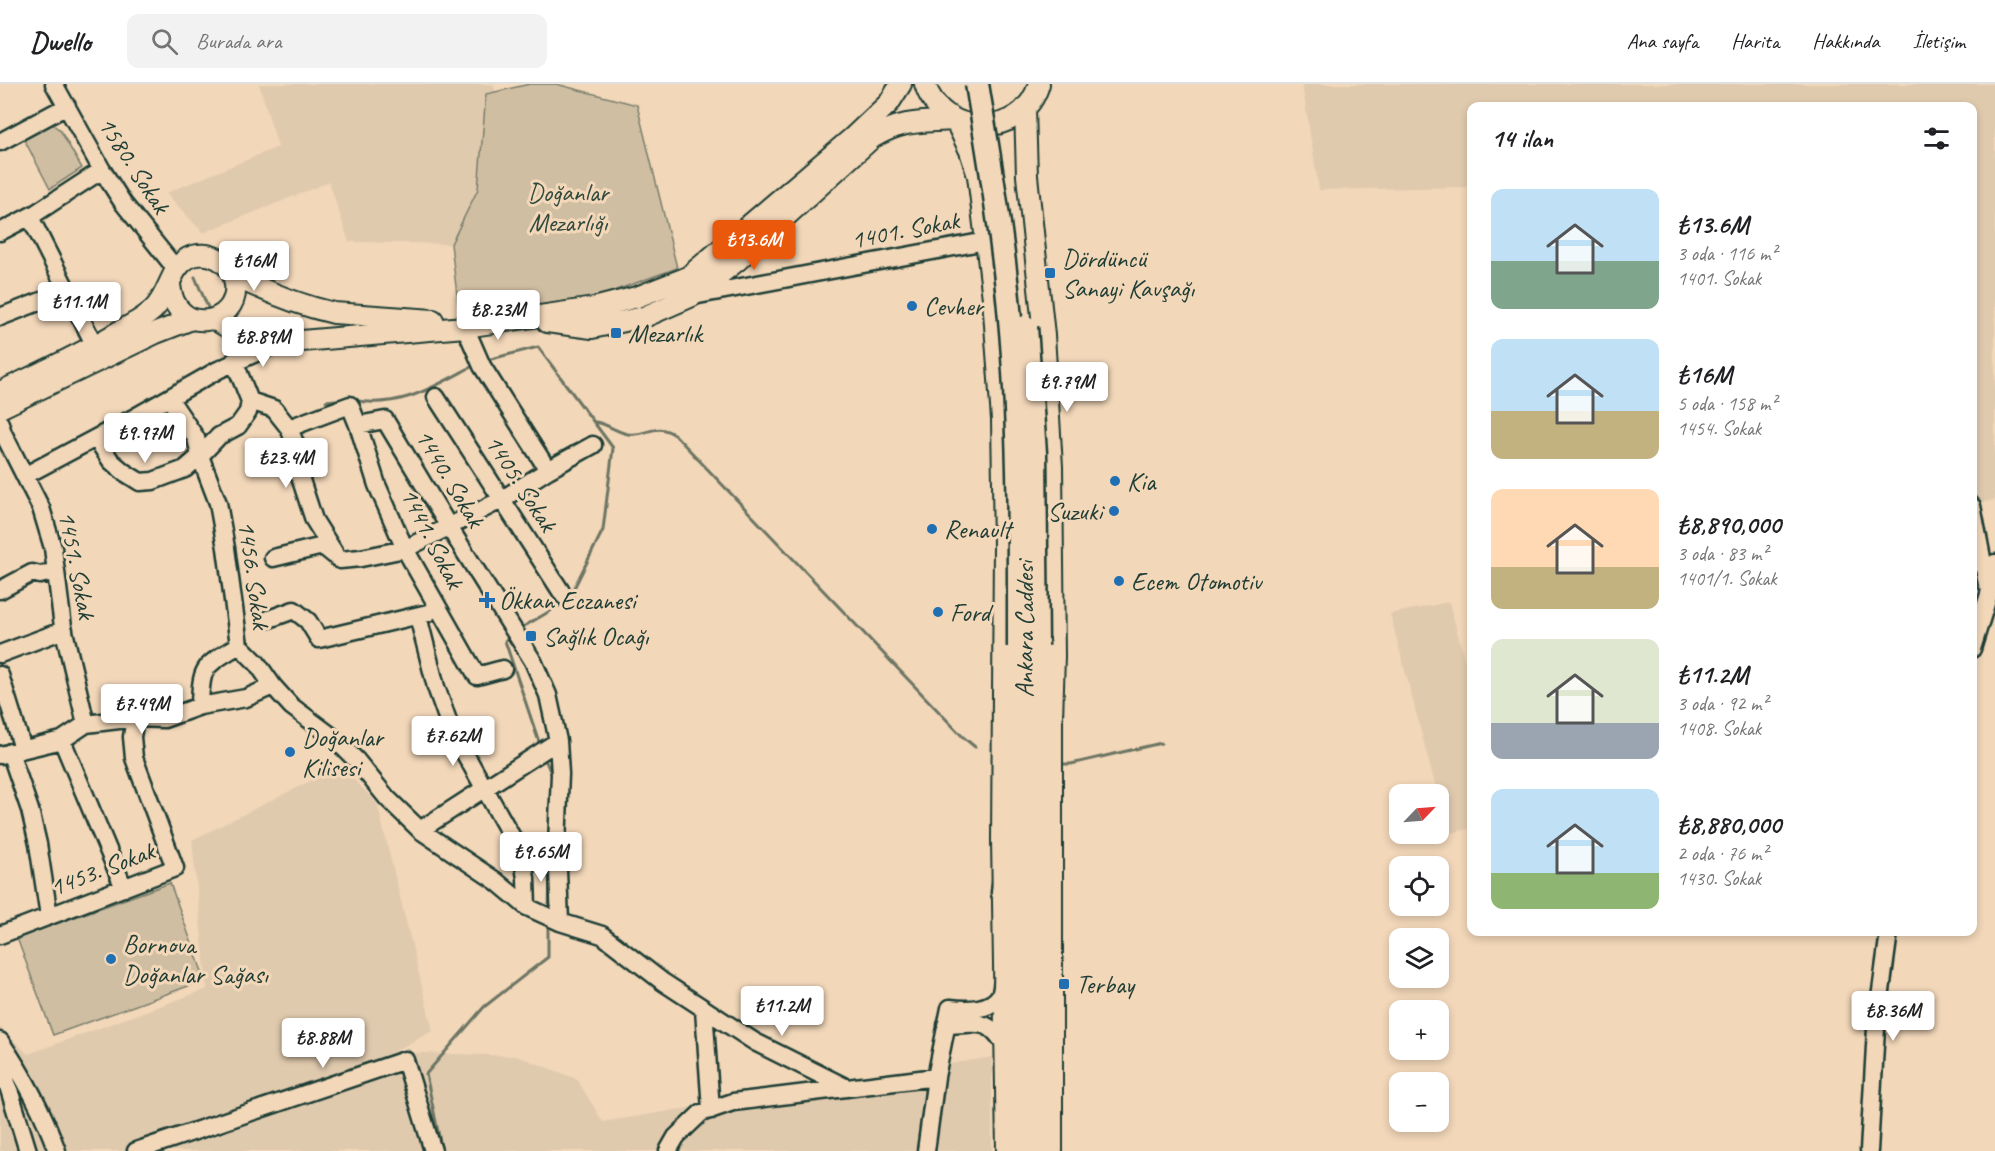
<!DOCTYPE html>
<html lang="tr">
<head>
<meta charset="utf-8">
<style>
	body { margin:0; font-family:Caveat,sans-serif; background:#f2f2f2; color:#202124; height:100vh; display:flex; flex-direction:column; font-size:22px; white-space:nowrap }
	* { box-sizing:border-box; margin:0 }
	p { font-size:20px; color:#757577 }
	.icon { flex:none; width:33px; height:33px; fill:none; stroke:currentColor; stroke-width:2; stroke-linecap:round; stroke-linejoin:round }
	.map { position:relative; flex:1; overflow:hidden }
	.sheet { position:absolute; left:1467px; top:18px; width:510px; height:834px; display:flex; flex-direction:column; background:#fff; border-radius:12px; box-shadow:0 3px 9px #0003 }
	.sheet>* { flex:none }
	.needle { width:39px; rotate:65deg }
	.buttons { position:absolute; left:1389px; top:700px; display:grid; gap:12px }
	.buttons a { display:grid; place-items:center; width:60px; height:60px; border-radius:12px; background:#fff; box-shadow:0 3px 9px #0003; font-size:30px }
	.price { position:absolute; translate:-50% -51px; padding:0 14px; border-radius:6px; background:#fff; color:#222; font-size:20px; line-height:39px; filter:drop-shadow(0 2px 3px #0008) }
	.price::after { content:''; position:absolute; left:50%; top:36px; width:18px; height:14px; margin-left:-9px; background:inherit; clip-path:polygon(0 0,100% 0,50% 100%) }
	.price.active { background:#ea580c; color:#fff }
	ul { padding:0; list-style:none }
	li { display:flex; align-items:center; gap:18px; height:150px; padding:0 24px }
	li span { display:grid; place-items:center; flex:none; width:168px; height:120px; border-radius:12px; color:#555 }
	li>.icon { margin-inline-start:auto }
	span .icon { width:72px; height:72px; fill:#fffc; stroke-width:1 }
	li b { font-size:26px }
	h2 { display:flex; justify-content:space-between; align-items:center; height:72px; padding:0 24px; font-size:26px }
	header { display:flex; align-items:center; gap:36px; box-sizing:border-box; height:84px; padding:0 30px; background:#fff; border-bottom:2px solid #e0e0e0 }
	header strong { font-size:28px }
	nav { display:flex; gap:33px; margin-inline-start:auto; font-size:21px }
	.search { width:420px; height:54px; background:#f2f2f2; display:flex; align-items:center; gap:15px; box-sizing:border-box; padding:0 21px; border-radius:12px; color:#757577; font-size:22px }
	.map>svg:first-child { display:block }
</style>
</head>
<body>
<header>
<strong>Dwello</strong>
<div class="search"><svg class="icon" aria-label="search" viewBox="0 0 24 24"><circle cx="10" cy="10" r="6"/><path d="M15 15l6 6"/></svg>Burada ara</div>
<nav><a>Ana sayfa</a><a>Harita</a><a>Hakkında</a><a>İletişim</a></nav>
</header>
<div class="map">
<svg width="1995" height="1067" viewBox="0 0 1995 1067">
	<rect width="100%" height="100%" fill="#f2d7b9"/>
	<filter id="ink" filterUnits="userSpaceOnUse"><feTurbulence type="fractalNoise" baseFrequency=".0167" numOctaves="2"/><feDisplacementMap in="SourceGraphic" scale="12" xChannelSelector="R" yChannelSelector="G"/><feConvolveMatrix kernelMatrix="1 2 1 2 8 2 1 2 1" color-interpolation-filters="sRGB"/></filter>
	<g filter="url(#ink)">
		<!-- built -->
		<path fill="#e0caae" d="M 259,0 L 493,0 L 496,8 L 486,10 L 478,105 L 451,160 L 349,158 L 329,98 L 203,149 L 166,109 L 278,63 Z
			M 1302,0 L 1995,0 L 1995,416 L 1973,420 L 1972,22 L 1472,22 L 1471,103 L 1319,106 Z
			M 1449,518 L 1471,598 L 1472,744 L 1448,750 L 1390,530 Z
			M 340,682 L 377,719 L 433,947 L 393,968 L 517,972 L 577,995 L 603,1038 L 992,973 L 992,1067 L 0,1067 L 0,943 L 28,970 L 207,905 L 192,756 Z"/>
		<!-- green -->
		<path fill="#d0bea3" stroke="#787e6c" stroke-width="1.5" d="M 530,0 L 556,0 L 637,21 L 677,184 L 583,218 L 472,225 L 458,220 L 451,160 L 478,105 L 486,10 Z
			M 52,40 L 60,46 L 82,84 L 50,105 L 24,55 L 49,41 Z
			M 170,799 L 205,896 L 53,951 L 17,854 Z"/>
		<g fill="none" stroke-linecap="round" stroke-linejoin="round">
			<!-- stream -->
			<path stroke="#6c7564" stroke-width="3" d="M 195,193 L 209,226
				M 487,276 L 538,263 L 613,364 L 603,446 L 570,512
				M 353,316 C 399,326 435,302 475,281
				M 326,317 L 344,315
				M 595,338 C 606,339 616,348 628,350 C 647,353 655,337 675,351 L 963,653 L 975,663
				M 521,544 L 564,519
				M 510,551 L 505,557 L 540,661
				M 544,673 L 553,694
				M 1060,680 L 1071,680 L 1161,659
				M 549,825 L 550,790
				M 442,1067 L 426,990 L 484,923 L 548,873 L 548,842"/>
			<!-- minor casing -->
			<g stroke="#1f3d34" stroke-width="21">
				<path id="minor" d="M 54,0 L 102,86 L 123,119 L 176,185
					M 0,58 L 67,22
					M 30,133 L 95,262
					M 0,148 L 36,129 L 102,86
					M 693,212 L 986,157
					M 0,233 L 67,207
					M 436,313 L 564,512
					M 169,314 L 196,354 L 200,372 L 218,419 L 226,464 L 239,561 L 257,579 L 273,602 L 291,622 L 334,654 L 357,677 L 387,714 L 420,746 L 496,797 L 527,823 L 560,838 L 602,851 L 663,898 L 755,958 L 847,1004
					M 250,317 L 274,325 L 289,344 L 302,377 L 300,393 L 314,436 L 334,468
					M 0,339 L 3,349 L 41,424 L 53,464 L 63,543 L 86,640
					M 358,341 L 377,401 L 405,465 L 473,585 L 477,592 L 503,585
					M 289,344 L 350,321 L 358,341 L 385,336 L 449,443 L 533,577 L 548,611 L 558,657 L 560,690 L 557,760 L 560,838
					M 96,354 L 111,377 L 124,388 L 140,398 L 153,397 L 185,385 L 200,372 L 219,352 L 238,342 L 248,328 L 250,317 L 234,277
					M 548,386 L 593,361
					M 26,391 L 137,332 L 218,286 L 278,259
					M 1972,422 L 1987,500
					M 273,474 L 323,462 L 340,476 L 361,474 L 405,465 L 501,416 L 548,386 L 482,282 L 465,243
					M 0,506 L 32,489 L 40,491 L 56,487
					M 418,532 L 436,603 L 451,645 L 522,771 L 526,794 L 527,823
					M 269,535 L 294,526 L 308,537 L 319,555 L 428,529
					M 1972,565 L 1989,510 L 1995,479
					M 0,570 L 64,546
					M 0,591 L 23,665
					M 200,622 C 201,580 204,583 239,561
					M 62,656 L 124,804
					M 10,668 L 30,726 L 38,760 L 49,832
					M 0,671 L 62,656 L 86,640 L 135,634 L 164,635 L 200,622 L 246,614 L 273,602
					M 420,746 L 558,657
					M 0,851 L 175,784 L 134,674 L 132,653 L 135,634
					M 704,925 L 711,1026
					M 946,941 C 978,940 989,933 1006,963
					M 0,957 C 24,992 43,1027 57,1067
					M 0,976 L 28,1067
					M 136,1067 L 405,976 L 433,1067
					M 668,1067 L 676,1053 L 701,1029 L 733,1018 L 936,993
					M 926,1067 L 936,993 L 950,924 C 965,926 991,927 1000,911 C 1002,907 1002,901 1003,896
					M 1869,1067 L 1876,944 L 1889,848"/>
			</g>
			<!-- major casing -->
			<g stroke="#1f3d34" stroke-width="24">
				<path id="major" d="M 925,0 C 942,55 1023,56 1039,0
					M 1025,24 L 1027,92 L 1044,251 L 1052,383 L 1054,572 L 1052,635 L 1052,1067
					M 955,36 L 970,67 L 978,92 L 993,214 L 1002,336 L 1004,462 L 1002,756 L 1007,1067
					M 233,191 C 266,208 298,221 334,229 L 433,236
					M 214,235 C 234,248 253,258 278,259 L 465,243 L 594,224 L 637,213 L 688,193 L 851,55 L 889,19 L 901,0
					M 547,238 L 592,244 L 644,233 L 692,212 L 738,176 L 872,54 C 902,36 921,38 955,36
					M 0,308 C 40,289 80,271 118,248 C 130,242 143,235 153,226 C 169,211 170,184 188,174 C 208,164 233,178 235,200 C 240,242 175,254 170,201
					M 0,324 L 156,249 L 192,235"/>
			</g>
			<!-- highway casing -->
			<g stroke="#1f3d34" stroke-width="27">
				<path id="highway" d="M 1037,562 L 1037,1067
					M 1019,563 L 1021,1067
					M 1003,809 L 1008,764"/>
			</g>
			<!-- minor -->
			<use href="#minor" stroke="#f2d7b9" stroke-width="16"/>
			<!-- major -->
			<use href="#major" stroke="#f2d7b9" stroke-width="20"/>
			<!-- highway -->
			<use href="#highway" stroke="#f2d7b9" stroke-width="22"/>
			<!-- highway-bridge casing -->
			<g stroke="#1f3d34" stroke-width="27" stroke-linecap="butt">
				<path id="highway-bridge" d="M 977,0 C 990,78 1003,156 1010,235 C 1020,344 1019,454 1019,563
					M 1026,243 L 1035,369 L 1037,562"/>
			</g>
			<!-- highway-bridge -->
			<use href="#highway-bridge" stroke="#f2d7b9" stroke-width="22"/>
		</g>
	</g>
	<!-- markers -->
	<g fill="#1f6fb2" stroke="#f2d7b9" stroke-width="2">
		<rect x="1044" y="183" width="12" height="12" rx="3"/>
		<circle cx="912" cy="222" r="6"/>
		<rect x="610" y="243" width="12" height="12" rx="3"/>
		<circle cx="1115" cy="397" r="6"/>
		<circle cx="1114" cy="427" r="6"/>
		<circle cx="932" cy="445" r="6"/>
		<circle cx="1119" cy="497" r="6"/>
		<path d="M484 507h6v6h6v6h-6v6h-6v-6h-6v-6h6z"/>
		<circle cx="938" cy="528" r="6"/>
		<rect x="525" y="546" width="12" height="12" rx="3"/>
		<circle cx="290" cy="668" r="6"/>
		<circle cx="111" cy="875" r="6"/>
		<rect x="1058" y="894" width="12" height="12" rx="3"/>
	</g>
	<g text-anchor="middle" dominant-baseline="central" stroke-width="6" stroke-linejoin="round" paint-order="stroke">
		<!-- street labels -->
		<g font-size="26" fill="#1f3d34" stroke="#f2d7b9">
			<text transform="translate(134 81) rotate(57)">1580. Sokak</text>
			<text transform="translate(905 146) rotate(-11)">1401. Sokak</text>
			<text transform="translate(450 394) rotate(59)">1440. Sokak</text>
			<text transform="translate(521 399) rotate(57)">1405. Sokak</text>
			<text transform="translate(432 454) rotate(63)">1441. Sokak</text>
			<text transform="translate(77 481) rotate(79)">1451. Sokak</text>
			<text transform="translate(254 491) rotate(82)">1456. Sokak</text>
			<text transform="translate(1024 545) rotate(-90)">Ankara Caddesi</text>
			<text transform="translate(102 785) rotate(-21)">1453. Sokak</text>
		</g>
		<!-- park labels -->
		<g font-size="26" fill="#314a3f" stroke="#f2d7b9">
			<text x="568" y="108">Doğanlar<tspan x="568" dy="30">Mezarlığı</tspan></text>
		</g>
		<!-- poi labels -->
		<g font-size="26" fill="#1f3d34" stroke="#f2d7b9" text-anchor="start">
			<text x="1062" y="174">Dördüncü<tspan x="1062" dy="30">Sanayi Kavşağı</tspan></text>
			<text x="924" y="222">Cevher</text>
			<text x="628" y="249">Mezarlık</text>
			<text x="1127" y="397">Kia</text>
			<text x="1102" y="427" text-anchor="end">Suzuki</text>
			<text x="944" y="445">Renault</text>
			<text x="1131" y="497">Ecem Otomotiv</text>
			<text x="499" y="516">Ökkan Eczanesi</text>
			<text x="950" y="528">Ford</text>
			<text x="543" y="552">Sağlık Ocağı</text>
			<text x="302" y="653">Doğanlar<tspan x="302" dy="30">Kilisesi</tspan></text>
			<text x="123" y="860">Bornova<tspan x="123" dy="30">Doğanlar Sağası</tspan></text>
			<text x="1076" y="900">Terbay</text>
		</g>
	</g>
</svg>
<div class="buttons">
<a><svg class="needle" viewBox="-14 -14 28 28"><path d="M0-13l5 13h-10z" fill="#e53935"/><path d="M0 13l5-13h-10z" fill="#757577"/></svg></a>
<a><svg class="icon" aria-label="locate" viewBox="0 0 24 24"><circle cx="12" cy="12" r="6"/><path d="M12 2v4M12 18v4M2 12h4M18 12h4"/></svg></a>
<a><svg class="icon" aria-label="layers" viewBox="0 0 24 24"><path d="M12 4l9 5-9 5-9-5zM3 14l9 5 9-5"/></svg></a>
<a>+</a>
<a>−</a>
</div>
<b class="price active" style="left:754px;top:187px">₺13.6M</b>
<b class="price" style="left:254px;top:208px">₺16M</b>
<b class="price" style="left:79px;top:249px">₺11.1M</b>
<b class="price" style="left:498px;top:257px">₺8.23M</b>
<b class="price" style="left:263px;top:284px">₺8.89M</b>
<b class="price" style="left:1067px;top:329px">₺9.79M</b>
<b class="price" style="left:145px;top:380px">₺9.97M</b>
<b class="price" style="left:286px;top:405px">₺23.4M</b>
<b class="price" style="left:142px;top:651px">₺7.49M</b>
<b class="price" style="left:453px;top:683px">₺7.62M</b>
<b class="price" style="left:541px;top:799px">₺9.65M</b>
<b class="price" style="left:782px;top:953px">₺11.2M</b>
<b class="price" style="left:1893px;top:958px">₺8.36M</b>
<b class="price" style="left:323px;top:985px">₺8.88M</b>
<section class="sheet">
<h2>14 ilan<svg class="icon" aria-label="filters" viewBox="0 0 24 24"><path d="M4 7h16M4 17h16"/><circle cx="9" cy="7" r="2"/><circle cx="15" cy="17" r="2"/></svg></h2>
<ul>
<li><span style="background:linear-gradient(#bfe0f5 60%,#7fa58c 0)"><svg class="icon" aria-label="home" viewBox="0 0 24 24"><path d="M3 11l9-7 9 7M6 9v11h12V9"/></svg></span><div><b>₺13.6M</b><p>3 oda · 116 m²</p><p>1401. Sokak</p></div></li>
<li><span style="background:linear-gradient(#bfe0f5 60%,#c2b280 0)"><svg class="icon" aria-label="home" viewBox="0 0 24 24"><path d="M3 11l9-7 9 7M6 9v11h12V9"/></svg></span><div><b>₺16M</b><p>5 oda · 158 m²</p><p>1454. Sokak</p></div></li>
<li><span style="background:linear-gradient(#ffd9b3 65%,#c2b280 0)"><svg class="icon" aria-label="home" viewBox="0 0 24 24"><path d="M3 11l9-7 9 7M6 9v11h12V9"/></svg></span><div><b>₺8,890,000</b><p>3 oda · 83 m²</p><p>1401/1. Sokak</p></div></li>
<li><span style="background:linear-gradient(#dfe7d0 70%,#9aa5b1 0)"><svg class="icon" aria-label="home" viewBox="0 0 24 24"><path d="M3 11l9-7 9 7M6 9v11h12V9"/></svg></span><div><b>₺11.2M</b><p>3 oda · 92 m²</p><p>1408. Sokak</p></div></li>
<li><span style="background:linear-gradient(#bfe0f5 70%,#8fb573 0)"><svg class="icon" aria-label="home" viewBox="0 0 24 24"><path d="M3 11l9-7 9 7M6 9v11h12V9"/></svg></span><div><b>₺8,880,000</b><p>2 oda · 76 m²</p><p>1430. Sokak</p></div></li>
</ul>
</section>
</div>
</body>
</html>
